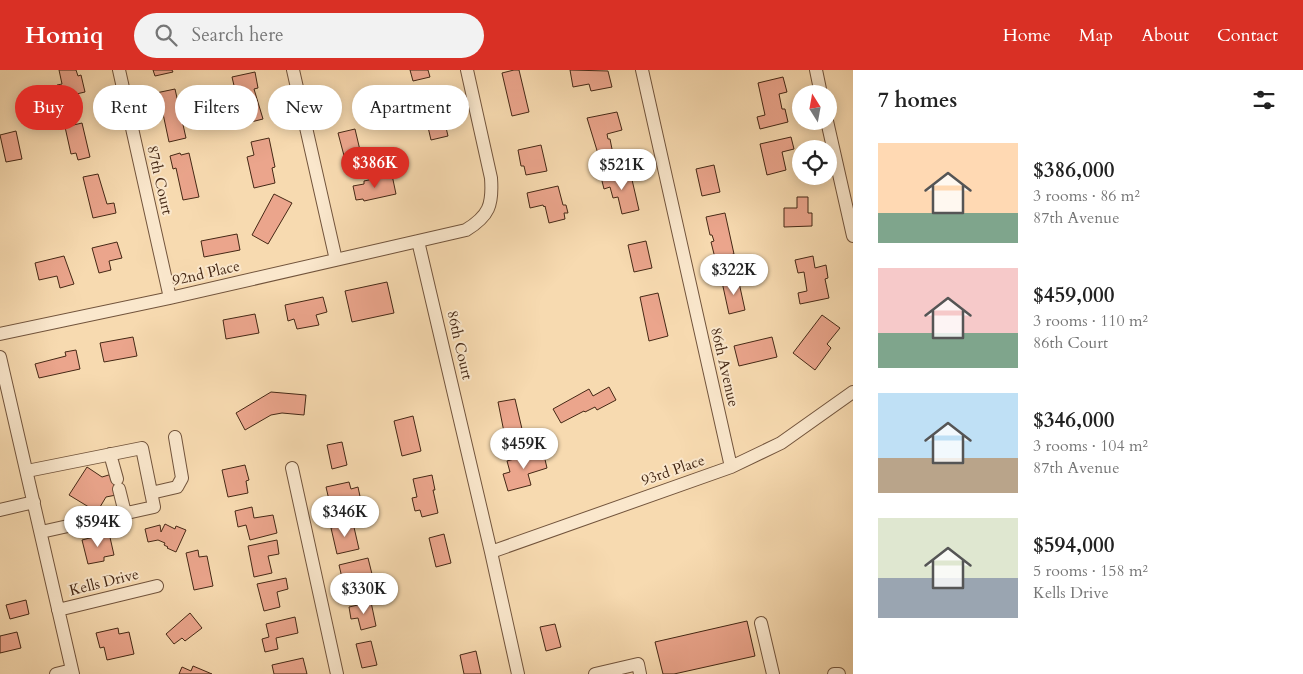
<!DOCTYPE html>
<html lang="en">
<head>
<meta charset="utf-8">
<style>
	body { margin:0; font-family:Cardo,serif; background:#f2f2f2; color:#222; height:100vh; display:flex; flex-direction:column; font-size:19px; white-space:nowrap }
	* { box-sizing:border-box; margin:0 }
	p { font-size:16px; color:#767676 }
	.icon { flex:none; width:28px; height:28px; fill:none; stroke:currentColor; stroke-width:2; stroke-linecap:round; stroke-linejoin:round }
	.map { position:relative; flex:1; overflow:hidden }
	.side { display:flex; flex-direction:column; background:#fff; width:450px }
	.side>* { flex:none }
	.top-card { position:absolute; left:15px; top:15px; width:475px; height:45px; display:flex; gap:10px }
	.needle { width:32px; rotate:349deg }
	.buttons { position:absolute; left:792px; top:15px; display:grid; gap:10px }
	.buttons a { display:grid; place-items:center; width:45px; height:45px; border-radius:50%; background:#fff; box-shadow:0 2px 12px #0003; font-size:25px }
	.price { position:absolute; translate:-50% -42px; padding:0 11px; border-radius:18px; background:#fff; color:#222; font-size:16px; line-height:32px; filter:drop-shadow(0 1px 2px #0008) }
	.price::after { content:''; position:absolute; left:50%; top:30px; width:15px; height:11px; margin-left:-8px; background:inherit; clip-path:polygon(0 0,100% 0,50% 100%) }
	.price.active { background:#d93025; color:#fff }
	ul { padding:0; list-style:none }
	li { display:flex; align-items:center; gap:15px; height:125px; padding:0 25px }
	li span { display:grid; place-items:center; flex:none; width:140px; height:100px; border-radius:0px; color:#555 }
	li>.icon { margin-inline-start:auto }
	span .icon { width:60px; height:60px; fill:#fffc; stroke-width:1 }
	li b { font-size:21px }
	h2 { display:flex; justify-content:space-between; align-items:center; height:60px; padding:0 25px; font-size:21px }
	.chip { padding:0 18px; border-radius:22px; background:#fff; box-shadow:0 2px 12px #0003; font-size:18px; line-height:45px }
	.chip.active { background:#d93025; color:#fff }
	header { display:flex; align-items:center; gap:30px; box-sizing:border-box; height:70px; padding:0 25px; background:#d93025; color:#fff }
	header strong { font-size:24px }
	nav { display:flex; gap:28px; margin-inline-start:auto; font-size:18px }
	.search { width:350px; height:45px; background:#f2f2f2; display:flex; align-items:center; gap:12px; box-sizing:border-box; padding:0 18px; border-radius:28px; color:#767676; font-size:19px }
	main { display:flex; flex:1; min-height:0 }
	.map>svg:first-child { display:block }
</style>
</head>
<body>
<header>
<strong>Homiq</strong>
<div class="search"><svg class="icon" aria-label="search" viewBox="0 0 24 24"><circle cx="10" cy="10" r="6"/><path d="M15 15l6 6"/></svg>Search here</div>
<nav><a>Home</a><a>Map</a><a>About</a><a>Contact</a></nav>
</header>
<main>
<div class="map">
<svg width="853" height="604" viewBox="0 0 853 604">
	<rect width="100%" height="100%" fill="#f7dab0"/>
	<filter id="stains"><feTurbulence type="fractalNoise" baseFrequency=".004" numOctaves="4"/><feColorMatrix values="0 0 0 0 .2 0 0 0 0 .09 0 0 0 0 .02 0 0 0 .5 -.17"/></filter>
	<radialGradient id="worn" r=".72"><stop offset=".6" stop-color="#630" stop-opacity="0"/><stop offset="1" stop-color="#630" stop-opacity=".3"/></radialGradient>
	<!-- building -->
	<path fill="#eba58c" stroke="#452815" d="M 59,0 L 76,0 L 78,6 L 81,5 L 85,22 L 59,28 L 57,15 L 62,14 Z
		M 153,0 L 172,0 L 173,2 L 155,6 Z
		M 410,0 L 428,0 L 430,7 L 413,11 Z
		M 514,0 L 519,0 L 529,42 L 512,46 L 502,3 Z
		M 570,0 L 608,1 L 612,17 L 591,21 L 589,14 L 573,17 Z
		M 255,2 L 258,18 L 254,19 L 263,49 L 243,54 L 232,7 Z
		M 783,7 L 787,22 L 779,24 L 782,39 L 785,39 L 788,52 L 760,59 L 757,47 L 765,45 L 758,13 Z
		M 175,19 L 186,68 L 169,72 L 162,39 L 159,40 L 156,23 Z
		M 438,23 L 448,66 L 431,70 L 421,27 Z
		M 617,42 L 622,60 L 607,64 L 608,69 L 610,69 L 613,84 L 599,87 L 587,48 Z
		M 82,53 L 90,87 L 78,90 L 76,83 L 71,84 L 65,57 Z
		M 355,59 L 363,93 L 347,97 L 338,63 Z
		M 16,61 L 22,89 L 6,92 L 0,65 Z
		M 791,67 L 794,79 L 782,82 L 786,100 L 767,105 L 760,74 Z
		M 269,68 L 275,97 L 272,98 L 275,113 L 254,118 L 247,87 L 254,85 L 251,72 Z
		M 541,75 L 547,101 L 526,105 L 524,96 L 521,96 L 518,80 Z
		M 180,83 L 181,85 L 189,83 L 199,127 L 183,130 L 176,98 L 173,99 L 170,86 Z
		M 714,95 L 720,122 L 702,126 L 696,99 Z
		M 630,101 L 639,140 L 622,144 L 618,127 L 613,128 L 610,117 L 604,119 L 601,107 Z
		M 98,104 L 107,134 L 114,133 L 116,143 L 93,148 L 83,107 Z
		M 392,105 L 396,124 L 364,131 L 363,129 L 356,130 L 353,116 L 364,114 L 364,111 Z
		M 558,116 L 563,135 L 566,135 L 568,143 L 564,143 L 565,149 L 549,153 L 545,136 L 544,137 L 543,135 L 530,138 L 527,123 Z
		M 274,124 L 292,133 L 268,174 L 252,165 Z
		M 797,127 L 808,127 L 808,143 L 812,143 L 812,156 L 784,157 L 784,138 L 797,138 Z
		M 725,143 L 734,184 L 715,188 L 711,172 L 714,171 L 712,165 L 710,165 L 706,147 Z
		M 237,164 L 240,180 L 204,187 L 201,171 Z
		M 646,171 L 652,198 L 634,202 L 628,175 Z
		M 117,172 L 122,188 L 109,191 L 111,200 L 99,203 L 92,178 Z
		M 64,186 L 74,214 L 60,218 L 57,206 L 39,210 L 35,193 Z
		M 813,186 L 815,198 L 826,195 L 828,208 L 825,209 L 829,228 L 800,234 L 798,223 L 807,221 L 804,202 L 798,203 L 795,190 Z
		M 738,208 L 745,240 L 729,244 L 722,212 Z
		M 387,212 L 394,243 L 352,252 L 345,221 Z
		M 658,223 L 668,266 L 649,271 L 640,227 Z
		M 323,227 L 327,242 L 316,245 L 319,255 L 297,259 L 294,249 L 288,251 L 285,235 Z
		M 255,244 L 259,263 L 226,269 L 223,250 Z
		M 822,245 L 840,258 L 827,274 L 831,278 L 815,300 L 793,283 Z
		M 133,267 L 137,286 L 104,292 L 100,273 Z
		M 772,267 L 777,287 L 739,296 L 734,276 Z
		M 76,280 L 80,299 L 39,308 L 35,294 L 66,286 L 65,282 Z
		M 609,317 L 616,330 L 597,340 L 595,337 L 585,342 L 584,341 L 561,353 L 553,339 L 589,319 L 593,326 Z
		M 271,322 L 306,325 L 304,345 L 282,343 L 271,345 L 245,360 L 236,343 Z
		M 515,329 L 522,359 L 504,362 L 498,332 Z
		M 413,346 L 421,381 L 402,386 L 394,351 Z
		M 342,372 L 347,395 L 332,399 L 327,375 Z
		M 543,381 L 547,398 L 528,404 L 531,415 L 508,421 L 503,404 L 510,402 L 507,391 Z
		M 245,395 L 249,410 L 246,411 L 248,423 L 228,427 L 222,400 Z
		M 87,397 L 102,407 L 112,404 L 116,425 L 106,427 L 97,442 L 69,425 Z
		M 432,405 L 435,420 L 433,420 L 438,443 L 422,447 L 420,440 L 415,441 L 412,428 L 417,427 L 413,409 Z
		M 349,412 L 351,419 L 358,417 L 361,431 L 354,432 L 357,445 L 329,451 L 325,434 L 340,431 L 340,428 L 329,430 L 326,417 Z
		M 252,437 L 254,448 L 273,445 L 277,463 L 250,470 L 246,455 L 238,457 L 235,441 Z
		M 353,453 L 359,479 L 337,484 L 331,458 Z
		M 165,454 L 175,459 L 176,456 L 186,460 L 176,482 L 167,478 L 168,477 L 164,475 L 165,473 L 158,470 L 148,472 L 145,459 L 160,455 L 161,462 Z
		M 109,463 L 114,485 L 104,487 L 104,491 L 88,494 L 82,470 Z
		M 444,464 L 451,493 L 436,497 L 429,468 Z
		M 277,470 L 279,484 L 268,486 L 272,503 L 254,507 L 248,476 Z
		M 198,480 L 199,487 L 207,486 L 213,516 L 194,520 L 186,483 Z
		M 368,488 L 375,516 L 358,520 L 355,509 L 343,512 L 339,495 Z
		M 286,508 L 288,519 L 277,522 L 280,537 L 264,541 L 257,514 Z
		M 26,530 L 29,544 L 10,549 L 6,535 Z
		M 371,532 L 376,556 L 361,560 L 358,548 L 351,549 L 349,537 Z
		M 190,543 L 202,558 L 185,571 L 182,568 L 174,574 L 166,564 Z
		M 295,547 L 298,563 L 276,568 L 278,579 L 265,582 L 262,569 L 269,567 L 266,554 Z
		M 747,551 L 755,586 L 674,604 L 663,604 L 655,572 Z
		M 555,554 L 561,577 L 546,581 L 540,557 Z
		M 118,558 L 119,564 L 129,562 L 134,584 L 107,590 L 104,577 L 100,578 L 96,563 Z
		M 17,562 L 21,578 L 0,583 L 0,566 Z
		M 371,571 L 377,595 L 362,598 L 356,574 Z
		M 476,581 L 481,604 L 464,604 L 460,585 Z
		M 303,588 L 307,604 L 274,604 L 272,595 Z
		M 193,596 L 212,604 L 179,604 L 182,597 L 191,601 Z"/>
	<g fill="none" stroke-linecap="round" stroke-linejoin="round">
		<!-- minor casing -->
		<g stroke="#72543c" stroke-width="14">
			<path id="minor" d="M 119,0 L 170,228
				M 293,0 L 336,190
				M 642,0 L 731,397
				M 816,0 L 821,24
				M 827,51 L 853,166
				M 418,171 L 491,482 L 518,604
				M 0,264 L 170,228 L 466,160 C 489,146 493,135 491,108 L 467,0
				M 0,287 L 73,604
				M 110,384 L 117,409
				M 292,398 L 337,604
				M 27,401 L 142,378 L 154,437 L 41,462
				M 119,419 L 125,443
				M 151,423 L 177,417 L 182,408 L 175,367
				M 0,440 L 34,432
				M 491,482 L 731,397 L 781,373 L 853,322
				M 58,540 L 157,516
				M 761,553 L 773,604
				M 56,604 L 72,600
				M 595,604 L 638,594 L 640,604
				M 834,604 L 839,604"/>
		</g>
		<!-- minor -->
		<use href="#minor" stroke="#fae7cc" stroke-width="12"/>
	</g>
	<g text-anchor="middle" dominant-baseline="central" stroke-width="4" stroke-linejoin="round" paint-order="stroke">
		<!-- street labels -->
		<g font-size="15" fill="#452815" stroke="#fae7cc">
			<text transform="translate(160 110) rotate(77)">87th Court</text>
			<text transform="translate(206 203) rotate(-13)">92nd Place</text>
			<text transform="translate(460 275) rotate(77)">86th Court</text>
			<text transform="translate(725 297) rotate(77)">86th Avenue</text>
			<text transform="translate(673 400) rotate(-19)">93rd Place</text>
			<text transform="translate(104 512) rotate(-14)">Kells Drive</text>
		</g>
	</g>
	<rect width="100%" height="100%" filter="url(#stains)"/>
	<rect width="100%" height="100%" fill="url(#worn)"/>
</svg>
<div class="buttons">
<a><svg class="needle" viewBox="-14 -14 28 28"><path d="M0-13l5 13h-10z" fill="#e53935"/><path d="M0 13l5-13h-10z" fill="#767676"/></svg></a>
<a><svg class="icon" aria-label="locate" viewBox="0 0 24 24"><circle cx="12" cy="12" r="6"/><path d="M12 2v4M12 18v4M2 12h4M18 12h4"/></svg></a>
</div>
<b class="price active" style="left:375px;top:119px">$386K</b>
<b class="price" style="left:622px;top:121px">$521K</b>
<b class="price" style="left:734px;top:226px">$322K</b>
<b class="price" style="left:524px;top:400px">$459K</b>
<b class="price" style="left:345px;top:468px">$346K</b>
<b class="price" style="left:98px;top:478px">$594K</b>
<b class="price" style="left:364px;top:545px">$330K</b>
<div class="top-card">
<a class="chip active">Buy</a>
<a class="chip">Rent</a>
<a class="chip">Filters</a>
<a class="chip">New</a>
<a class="chip">Apartment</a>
</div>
</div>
<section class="side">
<h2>7 homes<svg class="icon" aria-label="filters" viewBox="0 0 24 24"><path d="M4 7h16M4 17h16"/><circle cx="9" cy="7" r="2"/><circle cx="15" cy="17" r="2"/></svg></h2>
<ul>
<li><span style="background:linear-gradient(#ffd9b3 70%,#7fa58c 0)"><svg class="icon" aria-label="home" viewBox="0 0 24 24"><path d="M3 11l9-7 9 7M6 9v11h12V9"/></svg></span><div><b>$386,000</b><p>3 rooms · 86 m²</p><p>87th Avenue</p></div></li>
<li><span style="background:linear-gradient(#f6c9c9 65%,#7fa58c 0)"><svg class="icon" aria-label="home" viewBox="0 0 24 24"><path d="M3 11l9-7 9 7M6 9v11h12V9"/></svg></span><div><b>$459,000</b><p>3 rooms · 110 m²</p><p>86th Court</p></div></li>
<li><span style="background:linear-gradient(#bfe0f5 65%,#b9a48a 0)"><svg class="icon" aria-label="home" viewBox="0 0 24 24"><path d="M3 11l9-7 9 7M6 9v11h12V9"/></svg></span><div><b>$346,000</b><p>3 rooms · 104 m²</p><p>87th Avenue</p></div></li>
<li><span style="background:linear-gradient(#dfe7d0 60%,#9aa5b1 0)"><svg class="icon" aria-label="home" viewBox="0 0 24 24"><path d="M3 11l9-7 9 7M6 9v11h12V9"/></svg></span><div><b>$594,000</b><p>5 rooms · 158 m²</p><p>Kells Drive</p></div></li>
</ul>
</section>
</main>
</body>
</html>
